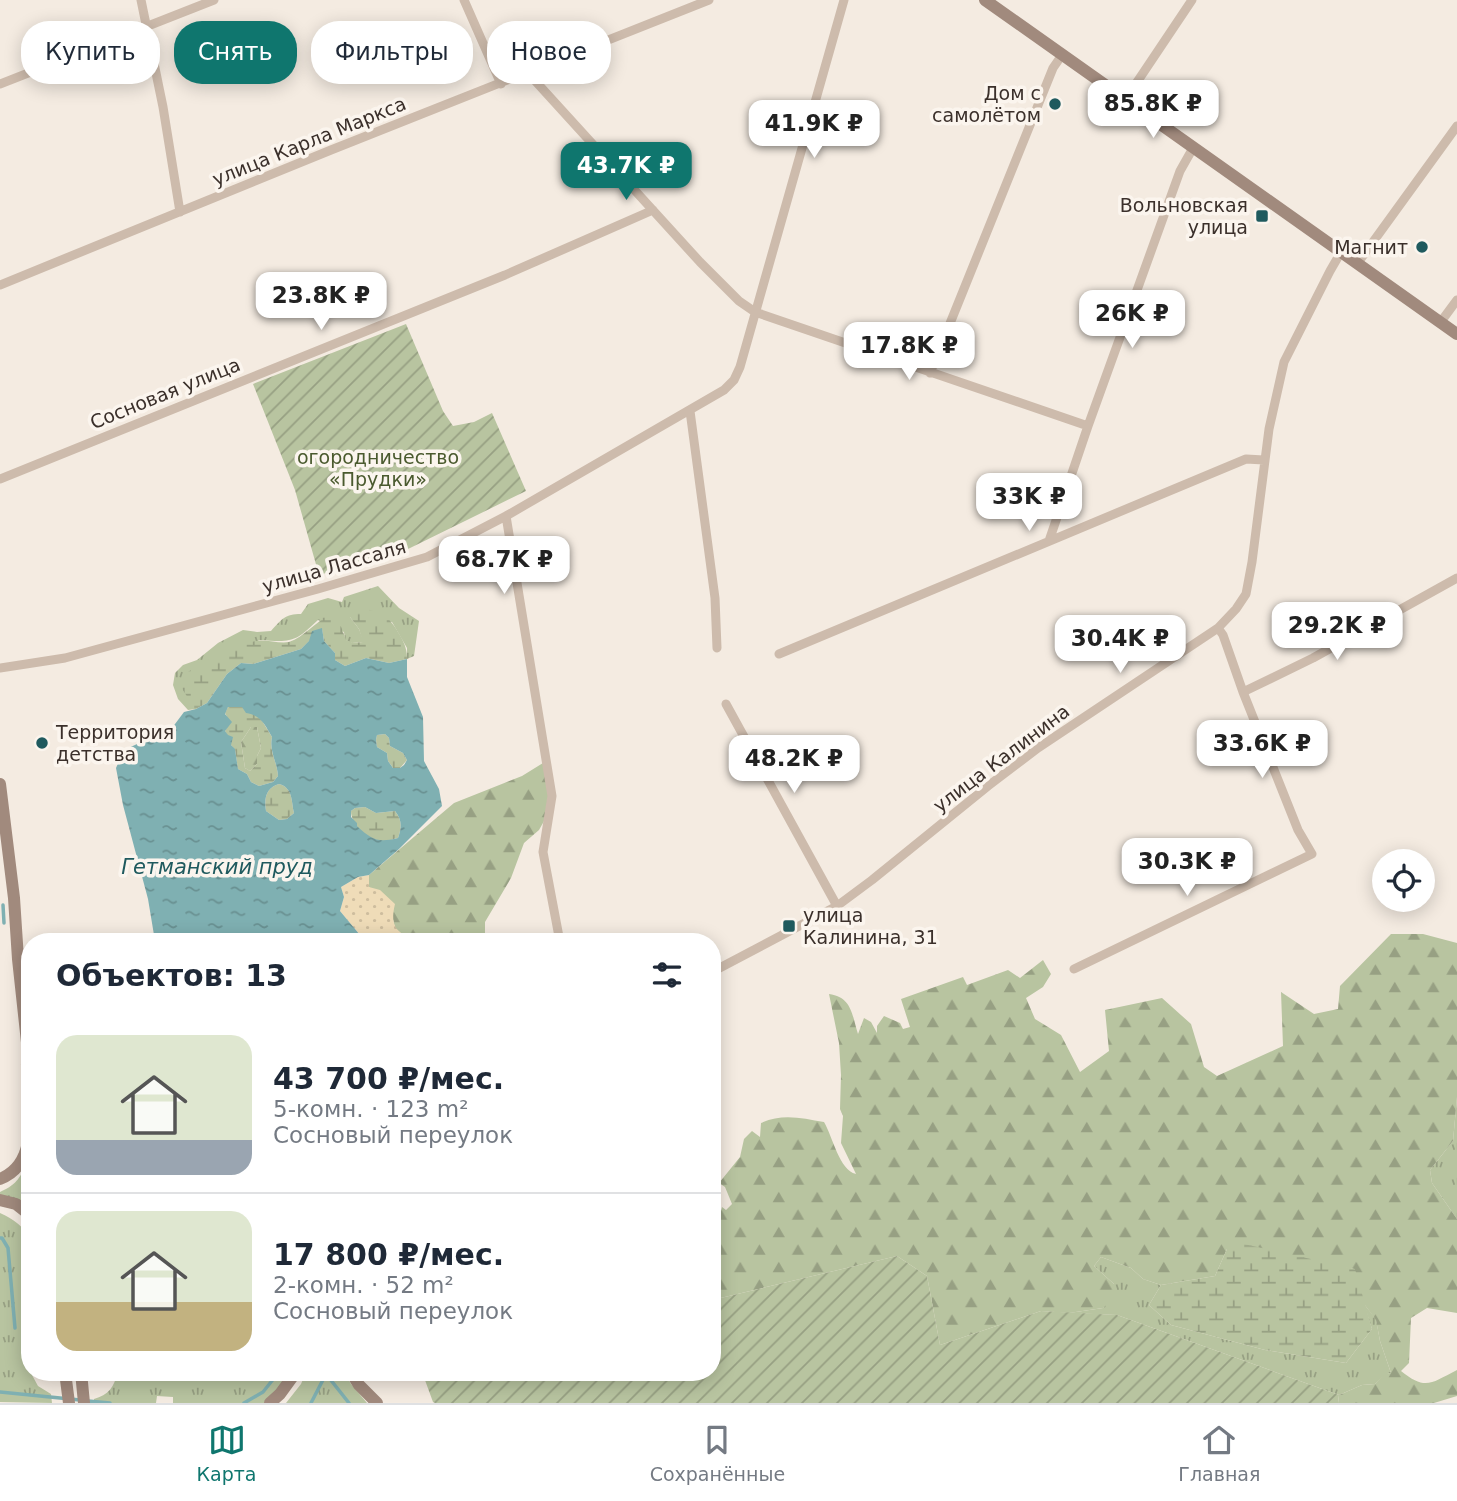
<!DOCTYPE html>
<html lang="ru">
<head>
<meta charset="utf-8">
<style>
	body { margin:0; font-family:"DejaVu Sans",sans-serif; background:#f2f2f3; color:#1f2937; height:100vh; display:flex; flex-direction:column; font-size:26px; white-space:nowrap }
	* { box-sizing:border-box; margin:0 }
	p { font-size:23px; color:#747a83 }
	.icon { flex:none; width:38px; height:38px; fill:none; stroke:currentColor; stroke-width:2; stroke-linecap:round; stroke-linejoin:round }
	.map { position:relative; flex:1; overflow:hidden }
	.side { position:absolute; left:21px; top:933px; width:700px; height:448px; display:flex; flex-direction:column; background:#fff; border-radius:28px; box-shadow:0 4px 18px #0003 }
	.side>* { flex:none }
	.guide { position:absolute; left:21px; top:21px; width:700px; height:63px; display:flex; gap:14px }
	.controls { position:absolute; left:1372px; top:849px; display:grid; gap:14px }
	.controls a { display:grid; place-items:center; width:63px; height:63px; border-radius:50%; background:#fff; box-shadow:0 4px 18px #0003; font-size:35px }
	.price { position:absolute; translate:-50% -60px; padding:0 16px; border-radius:14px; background:#fff; color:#222; font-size:23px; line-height:46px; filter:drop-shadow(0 2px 4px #0008) }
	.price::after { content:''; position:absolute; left:50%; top:42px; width:21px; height:16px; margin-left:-10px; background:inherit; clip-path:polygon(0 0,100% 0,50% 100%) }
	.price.on { background:#0f766e; color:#fff }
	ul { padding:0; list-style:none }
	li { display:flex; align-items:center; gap:21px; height:175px; padding:0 35px }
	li+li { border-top:2px solid #e0e1e3 }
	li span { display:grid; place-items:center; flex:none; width:196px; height:140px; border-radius:21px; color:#555 }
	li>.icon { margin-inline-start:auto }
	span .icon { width:84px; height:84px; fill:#fffc; stroke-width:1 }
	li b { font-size:30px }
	h2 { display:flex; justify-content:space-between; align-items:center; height:84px; padding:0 35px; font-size:30px }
	.tag { padding:0 24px; border-radius:28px; background:#fff; box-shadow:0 4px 18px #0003; font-size:24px; line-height:63px }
	.tag.on { background:#0f766e; color:#fff }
	.dock { display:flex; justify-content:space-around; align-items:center; height:98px; border-top:2px solid #e0e1e3; background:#fff; font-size:19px; color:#747a83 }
	.dock a { display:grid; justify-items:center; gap:4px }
	.dock .on { color:#0f766e }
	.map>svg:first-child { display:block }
</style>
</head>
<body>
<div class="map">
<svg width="1457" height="1403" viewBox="0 0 1457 1403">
	<defs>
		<pattern id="grass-tufts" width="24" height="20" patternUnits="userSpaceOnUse" patternTransform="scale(1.75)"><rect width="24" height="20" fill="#b8c4a0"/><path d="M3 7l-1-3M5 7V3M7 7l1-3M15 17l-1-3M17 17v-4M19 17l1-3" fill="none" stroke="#97a083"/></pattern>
		<pattern id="forest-firs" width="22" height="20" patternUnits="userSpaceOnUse" patternTransform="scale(1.75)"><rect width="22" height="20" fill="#b8c4a0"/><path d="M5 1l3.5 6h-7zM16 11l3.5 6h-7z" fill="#97a083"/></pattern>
		<pattern id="wetland-marsh" width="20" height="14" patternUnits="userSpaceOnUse" patternTransform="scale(1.75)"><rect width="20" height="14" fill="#b8c4a0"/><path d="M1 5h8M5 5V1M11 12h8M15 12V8" fill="none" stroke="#97a083"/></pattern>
		<pattern id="sand-dots" width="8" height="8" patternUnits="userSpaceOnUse" patternTransform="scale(1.75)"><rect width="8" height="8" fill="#efdcb8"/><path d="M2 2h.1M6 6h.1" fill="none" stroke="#cebd9e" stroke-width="1.8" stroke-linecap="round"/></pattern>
		<pattern id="garden-furrows" width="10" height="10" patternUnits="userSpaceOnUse" patternTransform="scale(1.75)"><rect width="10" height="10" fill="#b8c4a0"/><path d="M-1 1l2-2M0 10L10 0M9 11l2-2" fill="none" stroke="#97a083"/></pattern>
		<pattern id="water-ripples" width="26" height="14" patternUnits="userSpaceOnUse" patternTransform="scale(1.75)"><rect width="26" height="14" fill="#7fb0b2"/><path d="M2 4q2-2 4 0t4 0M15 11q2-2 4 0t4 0" fill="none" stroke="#699091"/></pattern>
	</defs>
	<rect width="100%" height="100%" fill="#f4ebe1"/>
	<!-- grass -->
	<path fill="url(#grass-tufts)" d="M 378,586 L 399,608 L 419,621 L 414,656 L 407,659 L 407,648 L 392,622 L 350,617 L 359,629 L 364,642 L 352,643 L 345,640 L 344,632 L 318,620 C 294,643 292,642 259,640 L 188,698 L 188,710 L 178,699 L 173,685 L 175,673 L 183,665 L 197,660 L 218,643 L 243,630 L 257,632 L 271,631 C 282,619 285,614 301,614 L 308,604 L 328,598 L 342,602 L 344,597 Z
		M 1457,1097 L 1457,1219 L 1432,1183 L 1430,1170 L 1453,1141 Z
		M 30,1161 L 30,1209 L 0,1197 L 0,1192 C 20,1183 18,1177 30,1161 Z
		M 0,1213 C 13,1219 24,1226 30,1239 L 30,1372 L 36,1372 L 32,1375 L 38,1386 L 51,1394 L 52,1403 L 0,1402 Z
		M 1101,1257 L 1131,1268 L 1143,1279 L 1161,1285 L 1149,1305 L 1171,1325 L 1265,1350 L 1346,1363 L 1372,1329 L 1364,1304 L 1376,1319 L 1380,1341 L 1391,1373 L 1384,1375 L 1375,1384 L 1362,1385 L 1339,1395 L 1117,1315 L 1069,1313 L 1103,1308 L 1114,1284 L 1094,1266 Z
		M 117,1372 L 289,1372 L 281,1386 L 264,1403 L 173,1403 L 173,1397 L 157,1396 L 156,1403 L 94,1403 L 94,1399 C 108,1395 115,1387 117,1372 Z
		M 306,1372 L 344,1372 L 351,1384 L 367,1403 L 286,1403 L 301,1384 Z"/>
	<!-- forest -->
	<path fill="url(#forest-firs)" d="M 251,727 L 257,727 L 261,748 L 257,756 L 257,764 L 250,771 L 245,768 L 241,742 Z
		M 543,763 L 548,784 L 548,814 L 539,830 L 524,843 L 511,878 L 485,922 L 485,941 L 419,941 L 406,938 L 395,928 L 392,915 L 369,887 L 369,875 L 454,803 L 522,776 Z
		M 1391,934 L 1423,934 L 1457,943 L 1457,1097 L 1453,1141 L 1430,1170 L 1432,1183 L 1457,1219 L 1457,1313 L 1427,1308 L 1411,1318 L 1409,1363 L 1401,1371 C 1426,1391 1431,1383 1457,1370 L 1457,1396 L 1434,1403 L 1338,1403 L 1339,1395 L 1362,1385 L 1375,1384 L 1384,1374 L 1391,1373 L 1380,1341 L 1376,1320 L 1364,1304 L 1354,1269 L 1227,1249 L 1215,1276 L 1161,1285 L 1143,1279 L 1131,1268 L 1101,1257 L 1094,1266 L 1114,1284 L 1116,1297 L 1103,1308 L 1069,1313 L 1041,1311 L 940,1345 L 927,1276 L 897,1256 L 712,1300 L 712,1210 L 717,1214 L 721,1211 L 722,1207 L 726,1210 L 732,1204 L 725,1187 L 719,1183 L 740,1157 L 744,1139 L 752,1131 L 760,1137 L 761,1123 C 782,1113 802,1118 824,1122 C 833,1137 839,1170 856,1174 L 841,1143 L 843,1116 L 840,1109 L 841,1075 L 839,1043 L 829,994 C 852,997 852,1015 858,1034 L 864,1018 L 871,1022 L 877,1033 L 877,1026 L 884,1016 L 900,1023 L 903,1029 L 910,1027 L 901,999 L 963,977 L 967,985 L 1008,970 L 1020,978 L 1043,960 L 1051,974 L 1043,987 L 1026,998 L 1035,1019 L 1061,1035 L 1080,1072 L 1109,1051 L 1105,1010 L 1162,998 L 1191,1024 L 1204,1067 L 1217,1076 L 1283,1046 L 1281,992 L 1314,1014 L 1338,1009 L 1340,986 Z"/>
	<!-- wetland -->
	<path fill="url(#wetland-marsh)" fill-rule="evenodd" d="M 361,608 C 384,613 390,617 401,637 C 405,645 407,650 407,659 L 389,663 L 366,658 L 345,666 L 335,660 L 335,653 L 324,641 L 322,629 L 301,649 L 253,664 L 241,663 L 227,674 L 207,703 L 196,709 L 188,710 L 188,698 L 181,687 L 182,676 C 202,662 232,645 256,641 C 266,639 279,644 289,642 C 304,637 315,622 330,615 L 339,621 L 346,640 L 353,643 L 363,642 L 359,629 L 350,617 L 352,612 Z
		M 242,706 L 261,719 L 272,737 C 269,752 277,761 278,776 L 273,782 L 259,786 L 251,782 L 247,774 L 238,769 L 235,750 L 231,745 L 230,741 L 225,731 C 229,724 229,720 225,713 L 228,707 ZM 251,727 L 257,727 L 261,748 L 257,756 L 257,764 L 250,771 L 245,768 L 241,742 Z
		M 385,734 L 389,738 L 390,746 L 403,753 L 407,760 L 400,768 L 393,768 L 388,761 L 387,753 L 377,747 L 376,740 L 377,735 Z
		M 279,784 C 293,788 291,800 294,813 L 287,819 L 279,820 L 266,811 C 264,798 266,788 279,784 Z
		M 365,807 L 376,813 L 395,811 C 402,820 402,827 398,838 C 393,839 387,842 382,841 C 368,840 351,825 351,811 L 355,808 Z
		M 1244,1244 L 1355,1269 L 1372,1329 L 1346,1363 L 1265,1350 L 1171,1325 L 1149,1305 L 1161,1285 L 1215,1276 L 1227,1249 Z"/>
	<!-- sand -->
	<path fill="url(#sand-dots)" d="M 369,875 L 369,887 L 380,890 L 395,904 C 389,928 398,934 419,941 L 365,941 L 340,911 L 344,897 L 341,887 L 358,877 Z"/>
	<!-- garden -->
	<path fill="url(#garden-furrows)" d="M 406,324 L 443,411 L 453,426 L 474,422 L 492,413 L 526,491 L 406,550 L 319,575 L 295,490 L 253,384 Z
		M 897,1256 L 927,1276 L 940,1345 L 1041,1311 L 1117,1315 L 1339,1395 L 1338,1403 L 435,1403 L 433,1402 L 422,1372 L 712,1372 L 712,1300 Z"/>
	<!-- water -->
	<path fill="url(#water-ripples)" fill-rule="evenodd" d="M 322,628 L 324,641 L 335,653 L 335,660 L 345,666 L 366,658 L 389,663 L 407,659 L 407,677 L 423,717 L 424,761 L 439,789 L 442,806 L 399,849 L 369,875 L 358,877 L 341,887 L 344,897 L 340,911 L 365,941 L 155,941 L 148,899 L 123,805 L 116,768 L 124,750 L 172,728 L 184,712 L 196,709 L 207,703 L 227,674 L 241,663 L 253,664 L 301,649 L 309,641 L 312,631 ZM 228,707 L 242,707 L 246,713 C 261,715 265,725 272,737 C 269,752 277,761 278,776 L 273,782 L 259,786 L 251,782 L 247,774 L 238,769 L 235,749 L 231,745 L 233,737 L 228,735 L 225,731 L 232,722 L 225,714 ZM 385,734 L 389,738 L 390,746 L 403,753 L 407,760 L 404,765 L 400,768 L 393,768 L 388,761 L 387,753 L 377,747 L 376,740 L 377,735 ZM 279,784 C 293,788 291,800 294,813 L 287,819 L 279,820 L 266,811 C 264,798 266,788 279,784 ZM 365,807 L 376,813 L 395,811 C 402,820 402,827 398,838 C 378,843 372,840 357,826 L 357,823 L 351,817 L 351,811 L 355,808 Z"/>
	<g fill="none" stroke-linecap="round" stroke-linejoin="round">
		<!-- stream -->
		<path stroke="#7fb0b2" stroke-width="3.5" d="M 3,905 L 4,923
			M 0,1238 L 2,1238 L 8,1248 L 15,1328
			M 326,1374 L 349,1403
			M 0,1392 L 80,1400
			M 88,1401 L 110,1403
			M 244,1403 L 263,1392 L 279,1372
			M 311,1403 L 326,1374"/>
		<!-- minor -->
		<path stroke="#cdbbac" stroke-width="9" d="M 141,0 L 163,107 L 180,212
			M 464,0 L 501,84
			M 528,73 L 700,262 L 739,301 L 755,312 L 1088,426
			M 0,84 L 214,0
			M 1125,100 L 1192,0
			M 1357,264 L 1457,126
			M 0,285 L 331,150 L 709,0
			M 1440,323 L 1457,300
			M 930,373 L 1053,68 L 1062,55
			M 690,411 L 715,598 L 717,648
			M 0,479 L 505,275 L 653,210
			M 506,516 L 552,796 L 543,852 L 560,942
			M 1049,541 L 1088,426 L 1180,171 L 1193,148
			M 779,654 L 1246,459 L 1264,460
			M 0,668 L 65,658 L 318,589 L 427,557 L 506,516 L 724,390 L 734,380 L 740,367 L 844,0
			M 1243,692 L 1313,658 L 1457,578
			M 726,704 L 837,906
			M 1074,969 L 1312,854 L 1298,830 L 1243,692 L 1223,635 L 1218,628
			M 712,972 L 837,906 L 872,880 L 988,786 L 1038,748 L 1218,628 L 1236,609 L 1246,594 L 1252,562 L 1269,429 L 1284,362 L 1330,271 L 1341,252"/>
		<!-- secondary -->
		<path stroke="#a18a7d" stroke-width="12" d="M 985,0 L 1457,334
			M 0,784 L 14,898 L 18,959 L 30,1070
			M 0,1179 C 44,1162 26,1099 27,1063
			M 0,1200 L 16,1204 L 30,1215
			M 65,1372 L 69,1403
			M 81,1372 L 84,1403
			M 351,1372 L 359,1385 L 377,1403
			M 270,1403 L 280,1394 L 296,1372"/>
	</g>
	<!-- markers -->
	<g fill="#1f5a5e" stroke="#fbf5ee" stroke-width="2.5">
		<circle cx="1055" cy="104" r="7"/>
		<rect x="1255" y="209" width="14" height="14" rx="3.5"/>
		<circle cx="1422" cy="247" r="7"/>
		<circle cx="42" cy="743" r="7"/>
		<rect x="782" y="919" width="14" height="14" rx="3.5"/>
	</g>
	<g text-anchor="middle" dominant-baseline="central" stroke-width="7" stroke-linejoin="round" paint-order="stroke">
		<!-- poi labels -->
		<g font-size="19" fill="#3b302b" stroke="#fbf5ee" text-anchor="end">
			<text x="1041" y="93">Дом с<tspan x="1041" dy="22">самолётом</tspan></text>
			<text x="1248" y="205">Вольновская<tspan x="1248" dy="22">улица</tspan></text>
			<text x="1408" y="247">Магнит</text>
			<text x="56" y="732" text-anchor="start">Территория<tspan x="56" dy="22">детства</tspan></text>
			<text x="803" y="915" text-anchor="start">улица<tspan x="803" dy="22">Калинина, 31</tspan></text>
		</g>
		<!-- street labels -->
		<g font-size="19" fill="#3b302b" stroke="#fbf5ee">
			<text transform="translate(309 141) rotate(-22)">улица Карла Маркса</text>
			<text transform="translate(165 393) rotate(-22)">Сосновая улица</text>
			<text transform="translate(334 566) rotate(-16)">улица Лассаля</text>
			<text transform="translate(1001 758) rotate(-37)">улица Калинина</text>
		</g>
		<!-- park labels -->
		<g font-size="19" fill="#4a5a2e" stroke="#fbf5ee">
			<text x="378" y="457">огородничество<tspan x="378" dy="22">«Прудки»</tspan></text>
		</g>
		<!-- water labels -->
		<g font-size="21" font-style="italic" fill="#1f5a5e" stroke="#fbf5ee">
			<text x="217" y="867">Гетманский пруд</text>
		</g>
	</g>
</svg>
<div class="controls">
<a><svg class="icon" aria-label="locate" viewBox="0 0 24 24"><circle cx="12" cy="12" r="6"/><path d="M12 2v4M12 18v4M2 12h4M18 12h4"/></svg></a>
</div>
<b class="price" style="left:1153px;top:140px">85.8K ₽</b>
<b class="price" style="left:814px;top:160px">41.9K ₽</b>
<b class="price on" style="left:626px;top:202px">43.7K ₽</b>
<b class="price" style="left:321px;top:332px">23.8K ₽</b>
<b class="price" style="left:1132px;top:350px">26K ₽</b>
<b class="price" style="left:909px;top:382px">17.8K ₽</b>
<b class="price" style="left:1029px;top:533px">33K ₽</b>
<b class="price" style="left:504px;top:596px">68.7K ₽</b>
<b class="price" style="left:1337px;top:662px">29.2K ₽</b>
<b class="price" style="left:1120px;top:675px">30.4K ₽</b>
<b class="price" style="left:1262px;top:780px">33.6K ₽</b>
<b class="price" style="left:794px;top:795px">48.2K ₽</b>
<b class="price" style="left:1187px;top:898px">30.3K ₽</b>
<div class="guide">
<a class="tag">Купить</a>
<a class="tag on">Снять</a>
<a class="tag">Фильтры</a>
<a class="tag">Новое</a>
</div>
<section class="side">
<h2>Объектов: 13<svg class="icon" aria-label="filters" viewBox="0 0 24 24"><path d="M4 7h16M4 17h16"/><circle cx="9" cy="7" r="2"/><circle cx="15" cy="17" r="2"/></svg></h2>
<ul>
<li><span style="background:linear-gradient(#dfe7d0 75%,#9aa5b1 0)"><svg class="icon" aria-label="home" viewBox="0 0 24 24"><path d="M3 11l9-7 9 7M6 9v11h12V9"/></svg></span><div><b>43 700 ₽/мес.</b><p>5-комн. · 123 m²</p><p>Сосновый переулок</p></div></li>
<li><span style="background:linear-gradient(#dfe7d0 65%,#c2b280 0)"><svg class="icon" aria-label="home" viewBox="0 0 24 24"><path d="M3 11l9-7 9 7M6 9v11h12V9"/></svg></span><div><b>17 800 ₽/мес.</b><p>2-комн. · 52 m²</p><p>Сосновый переулок</p></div></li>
</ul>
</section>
</div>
<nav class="dock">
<a class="on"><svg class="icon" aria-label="map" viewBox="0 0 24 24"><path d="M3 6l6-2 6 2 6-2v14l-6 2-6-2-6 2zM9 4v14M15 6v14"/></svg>Карта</a>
<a><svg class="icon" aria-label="saved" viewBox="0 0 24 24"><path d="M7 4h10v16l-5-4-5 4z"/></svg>Сохранённые</a>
<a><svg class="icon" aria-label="home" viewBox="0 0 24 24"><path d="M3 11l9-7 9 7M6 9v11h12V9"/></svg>Главная</a>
</nav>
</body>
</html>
